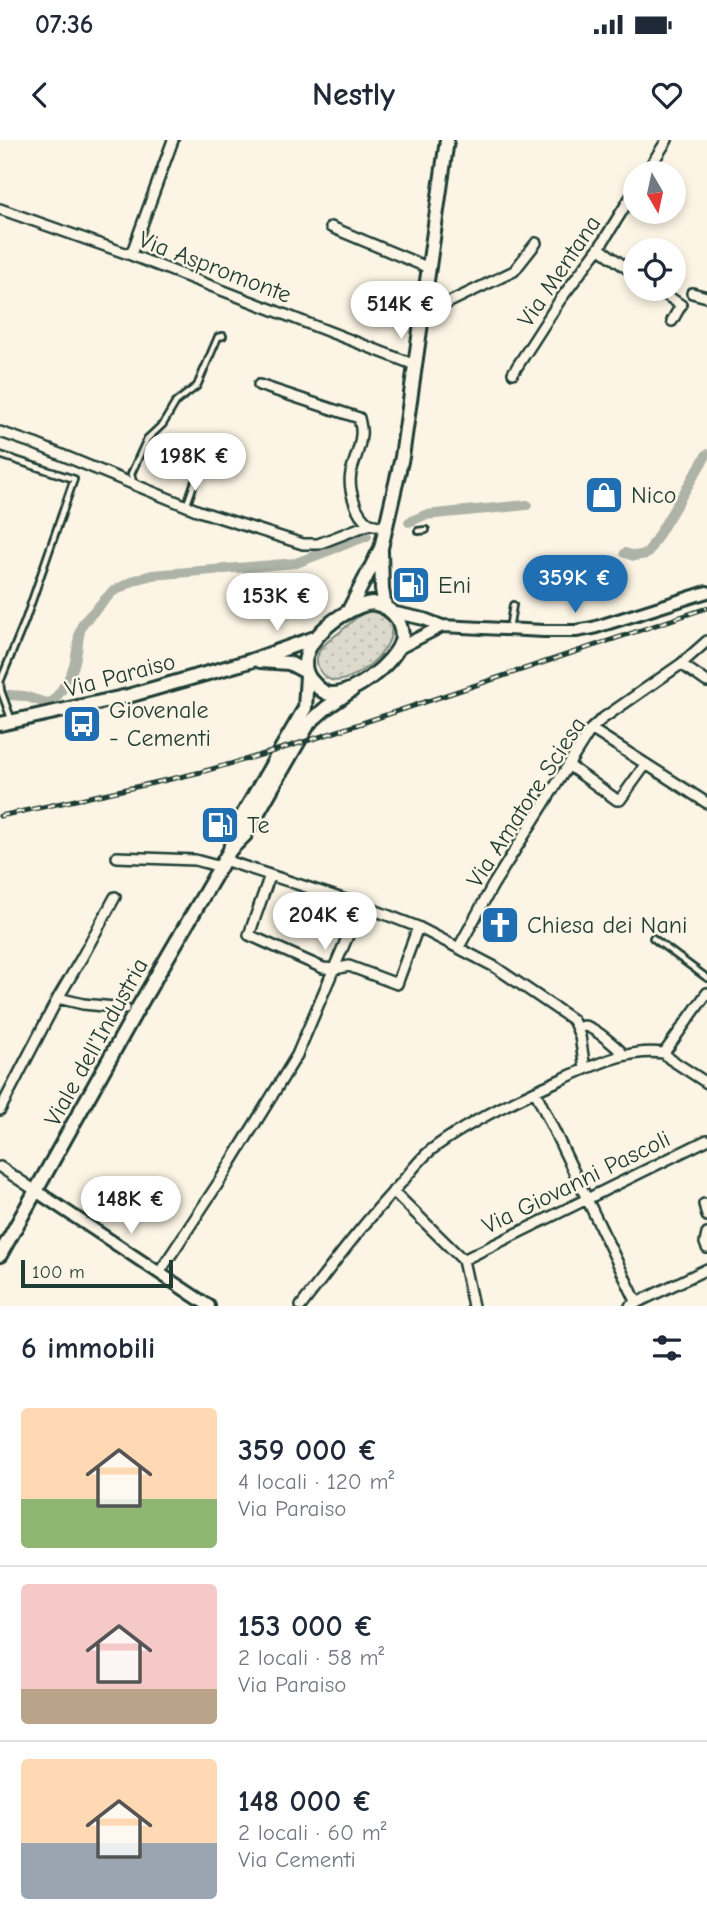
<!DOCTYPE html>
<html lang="it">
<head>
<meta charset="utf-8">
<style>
	body { margin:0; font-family:"Comic Neue",sans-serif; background:#f6f6f7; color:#1f2937; height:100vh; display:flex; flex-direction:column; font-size:26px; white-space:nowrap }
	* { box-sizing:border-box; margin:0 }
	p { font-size:23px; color:#747a83 }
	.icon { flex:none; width:38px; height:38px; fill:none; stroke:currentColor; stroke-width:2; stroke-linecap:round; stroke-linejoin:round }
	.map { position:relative; height:1166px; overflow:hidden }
	.side { display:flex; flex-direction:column; background:#fff; flex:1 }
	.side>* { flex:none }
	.needle { width:46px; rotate:171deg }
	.fabs { position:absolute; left:623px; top:21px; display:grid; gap:14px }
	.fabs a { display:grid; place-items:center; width:63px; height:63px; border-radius:50%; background:#fff; box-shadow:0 4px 10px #0003; font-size:35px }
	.scale { position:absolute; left:21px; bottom:18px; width:152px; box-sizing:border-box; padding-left:7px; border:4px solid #1f3d34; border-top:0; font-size:19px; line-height:24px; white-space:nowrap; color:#1f3d34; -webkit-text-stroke:5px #fcf5e5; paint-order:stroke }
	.price { position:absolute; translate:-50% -60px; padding:0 16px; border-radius:24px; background:#fff; color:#222; font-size:23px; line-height:46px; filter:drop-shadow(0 2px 4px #0008) }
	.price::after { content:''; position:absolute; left:50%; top:42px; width:21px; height:16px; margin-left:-10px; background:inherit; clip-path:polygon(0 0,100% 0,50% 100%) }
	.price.selected { background:#1f6fb2; color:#fff }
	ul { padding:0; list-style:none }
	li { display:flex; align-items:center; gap:21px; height:175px; padding:0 21px }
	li+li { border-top:2px solid #e0e1e3 }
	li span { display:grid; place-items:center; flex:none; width:196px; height:140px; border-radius:7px; color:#555 }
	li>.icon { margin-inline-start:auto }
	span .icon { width:84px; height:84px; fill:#fffc; stroke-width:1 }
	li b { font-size:30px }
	h2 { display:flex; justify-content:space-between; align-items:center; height:84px; padding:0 21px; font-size:30px }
	.status { display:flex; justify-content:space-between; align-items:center; height:49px; padding:0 35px; background:#fff; direction:ltr }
	.status svg { height:19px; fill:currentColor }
	header { display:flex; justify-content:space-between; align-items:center; height:91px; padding:0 21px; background:#fff; font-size:32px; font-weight:700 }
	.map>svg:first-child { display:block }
</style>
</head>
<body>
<div class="status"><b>07:36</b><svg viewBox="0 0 49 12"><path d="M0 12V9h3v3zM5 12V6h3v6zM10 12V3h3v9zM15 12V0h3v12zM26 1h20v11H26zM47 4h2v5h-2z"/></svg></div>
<header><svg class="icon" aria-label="back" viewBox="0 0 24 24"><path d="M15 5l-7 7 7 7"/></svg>Nestly<svg class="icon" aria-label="heart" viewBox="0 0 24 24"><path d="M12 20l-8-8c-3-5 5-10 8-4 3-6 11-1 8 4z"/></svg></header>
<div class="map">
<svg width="707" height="1166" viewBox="0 0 707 1166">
	<defs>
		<pattern id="grass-dots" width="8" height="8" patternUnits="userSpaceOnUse" patternTransform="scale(1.75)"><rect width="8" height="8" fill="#dcdacc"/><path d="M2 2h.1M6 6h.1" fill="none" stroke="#bcbcb0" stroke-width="1.8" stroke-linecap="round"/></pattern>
	</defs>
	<rect width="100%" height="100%" fill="#fcf5e5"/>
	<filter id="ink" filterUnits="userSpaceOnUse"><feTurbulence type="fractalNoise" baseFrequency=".0143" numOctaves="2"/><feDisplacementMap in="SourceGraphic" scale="14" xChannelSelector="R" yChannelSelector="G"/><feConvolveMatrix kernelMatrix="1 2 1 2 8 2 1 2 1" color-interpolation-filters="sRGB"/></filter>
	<g filter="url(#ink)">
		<!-- grass -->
		<path fill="url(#grass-dots)" stroke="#7e8c80" stroke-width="2" d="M 373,471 C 424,486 356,548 331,540 C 325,538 321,534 319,529 C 310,511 329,501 341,491 C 352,482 359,472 373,471 Z"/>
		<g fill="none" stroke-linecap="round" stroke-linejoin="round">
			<!-- canal -->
			<path stroke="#aeb3a7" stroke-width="10" d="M 409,382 L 425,375 L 527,365
				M 625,413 L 634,416 L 647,414 L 707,314
				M 9,555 L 24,556 L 46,563 L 52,562 C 63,550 74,532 76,516 C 79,504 77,494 83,483 L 112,452 L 135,440 L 152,435 L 296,423 L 367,396"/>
			<!-- service casing -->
			<g stroke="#1f3d34" stroke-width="10">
				<path id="service" d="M 0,315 L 74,339 L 25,481 L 0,542 L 1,551 L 12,581
					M 133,342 L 131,334 L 147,299 L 163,284 L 176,262 L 197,246 L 218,197 L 223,196
					M 187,364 L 207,307
					M 418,391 L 426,390
					M 509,489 L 513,465
					M 653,798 L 707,838"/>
			</g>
			<!-- minor casing -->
			<g stroke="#1f3d34" stroke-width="14">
				<path id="minor" d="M 646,33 L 667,0
					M 0,69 L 131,115 L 415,225
					M 331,87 L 429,128
					M 599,108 L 635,134
					M 131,115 L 173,0
					M 657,149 L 681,165 L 672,181
					M 692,153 L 707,157
					M 422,174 L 435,169 L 514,131 L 536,103
					M 513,233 L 560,160 L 601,105 L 635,50
					M 259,245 L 359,278 C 360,283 362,289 361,295 C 359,322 343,330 354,361 C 357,371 361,378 370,384
					M 0,292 L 35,304 L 199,371 L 303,404 L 318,404 L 370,384 L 387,388
					M 681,524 L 707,542
					M 591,589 L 707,663
					M 568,625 L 617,660 L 620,660 L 646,624
					M 117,717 L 195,720 L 221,727
					M 224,720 L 361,765 L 418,787 L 495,827 L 573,880 L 580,896 L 585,929
					M 270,735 L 249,795 L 323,828 L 335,829 L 349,826 L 397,844 L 418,787
					M 459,807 L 493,745 L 591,589 L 602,579 L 681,524 L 707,501
					M 58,858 L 83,864 L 125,868
					M 578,889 C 580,888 581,886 583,886 C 592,885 618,908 624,915
					M 664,913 L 707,853
					M 664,913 L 670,919 L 707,943
					M 535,951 L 637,1163
					M 0,970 L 58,858 L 81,819 L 115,757
					M 0,1027 L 36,1051
					M 393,1051 L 463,1120 L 473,1166
					M 704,1064 L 707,1076
					M 707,1094 L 705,1103 L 707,1108
					M 463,1120 L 707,1000
					M 159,1133 L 219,1042 L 297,915 L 361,765
					M 301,1166 C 333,1124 365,1081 402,1042 C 411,1031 420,1019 431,1010 C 466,983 521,957 562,939 C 595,925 628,908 664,913
					M 630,1166 L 707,1129"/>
			</g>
			<!-- tertiary casing -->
			<g stroke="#1f3d34" stroke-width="16">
				<path id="tertiary" d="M 391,472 L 424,479 L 442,486 L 544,491 L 576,491 L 593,488 L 707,452
					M 399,508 L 442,486
					M 36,1051 L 209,1166"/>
			</g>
			<!-- secondary casing -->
			<g stroke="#1f3d34" stroke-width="18">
				<path id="secondary" d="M 381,411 L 382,449 L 385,467
					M 372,463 C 384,465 392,470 398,480 C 401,487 403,494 401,501 C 396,522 348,561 326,553 C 320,550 315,545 310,539 C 288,508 345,466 372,463 Z
					M 348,472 L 381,408 L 402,317 L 447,0
					M 260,521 L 289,523 L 306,532
					M 0,584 L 128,556 L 250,521 L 315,498
					M 230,710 L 234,690 L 305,568 L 307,535
					M 0,1115 L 135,873 L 230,710 L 245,695 L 309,583 L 326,568 L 352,550"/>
			</g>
			<!-- service -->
			<use href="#service" stroke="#fcf5e5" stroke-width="4.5"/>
			<!-- minor -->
			<use href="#minor" stroke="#fcf5e5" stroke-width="9"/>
			<!-- tertiary -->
			<use href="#tertiary" stroke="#fcf5e5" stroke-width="10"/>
			<!-- secondary -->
			<use href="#secondary" stroke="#fcf5e5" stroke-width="12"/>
			<!-- rail casing -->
			<g stroke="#1f3d34" stroke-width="5">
				<path id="rail" d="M 0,676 C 67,662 134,648 201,632 C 246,620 291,606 335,592 L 707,468"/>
			</g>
			<!-- rail -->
			<use href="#rail" stroke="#fcf5e5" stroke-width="2.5" stroke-dasharray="8" stroke-linecap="butt"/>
		</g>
	</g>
	<!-- icons -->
	<defs>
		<g id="shop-square" transform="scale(2.0125)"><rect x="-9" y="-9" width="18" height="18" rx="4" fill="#1f6fb2" stroke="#fcf5e5"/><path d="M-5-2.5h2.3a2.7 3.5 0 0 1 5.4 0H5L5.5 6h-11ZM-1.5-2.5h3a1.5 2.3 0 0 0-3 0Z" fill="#fff"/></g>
		<g id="fuel-square" transform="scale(2.0125)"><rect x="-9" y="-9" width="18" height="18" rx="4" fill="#1f6fb2" stroke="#fcf5e5"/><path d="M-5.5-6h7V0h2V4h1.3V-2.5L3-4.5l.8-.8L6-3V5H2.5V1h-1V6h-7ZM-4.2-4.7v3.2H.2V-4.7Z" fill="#fff"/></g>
		<g id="bus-square" transform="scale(2.0125)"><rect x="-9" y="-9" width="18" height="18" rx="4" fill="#1f6fb2" stroke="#fcf5e5"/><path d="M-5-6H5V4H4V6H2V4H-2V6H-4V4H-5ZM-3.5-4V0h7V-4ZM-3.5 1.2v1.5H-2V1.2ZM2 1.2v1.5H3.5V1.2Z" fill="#fff"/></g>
		<g id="church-square" transform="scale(2.0125)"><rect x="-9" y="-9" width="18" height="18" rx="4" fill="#1f6fb2" stroke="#fcf5e5"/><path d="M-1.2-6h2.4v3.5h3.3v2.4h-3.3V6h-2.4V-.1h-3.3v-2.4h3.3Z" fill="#fff"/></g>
	</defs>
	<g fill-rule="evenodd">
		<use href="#shop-square" x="604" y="355"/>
		<use href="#fuel-square" x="411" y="445"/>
		<use href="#bus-square" x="82" y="584"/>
		<use href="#fuel-square" x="220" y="685"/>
		<use href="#church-square" x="500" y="785"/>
	</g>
	<g text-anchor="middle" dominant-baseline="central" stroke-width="5" stroke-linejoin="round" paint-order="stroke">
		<!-- street labels -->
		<g font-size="24" fill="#1f3d34" stroke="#fcf5e5">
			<text transform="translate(215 127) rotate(21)">Via Aspromonte</text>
			<text transform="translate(559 131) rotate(-56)">Via Mentana</text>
			<text transform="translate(120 535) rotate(-15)">Via Paraiso</text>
			<text transform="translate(526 662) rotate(-57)">Via Amatore Sciesa</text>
			<text transform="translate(96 902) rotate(-61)">Viale dell'Industria</text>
			<text transform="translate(576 1042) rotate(-26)">Via Giovanni Pascoli</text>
		</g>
		<!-- poi labels -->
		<g font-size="24" fill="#1f3d34" stroke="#fcf5e5" text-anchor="start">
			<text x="631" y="355">Nico</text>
			<text x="438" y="445">Eni</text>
			<text x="109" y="570">Giovenale<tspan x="109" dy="28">- Cementi</tspan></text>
			<text x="247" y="685">Te</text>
			<text x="527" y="785">Chiesa dei Nani</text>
		</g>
	</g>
</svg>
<div class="fabs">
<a><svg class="needle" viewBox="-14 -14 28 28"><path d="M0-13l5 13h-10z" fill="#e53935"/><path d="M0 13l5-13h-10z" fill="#747a83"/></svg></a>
<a><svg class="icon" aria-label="locate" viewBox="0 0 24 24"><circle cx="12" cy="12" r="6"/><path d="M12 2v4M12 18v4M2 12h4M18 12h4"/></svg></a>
</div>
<div class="scale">100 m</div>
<b class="price" style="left:401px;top:201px">514K €</b>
<b class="price" style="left:195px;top:353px">198K €</b>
<b class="price selected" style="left:575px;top:475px">359K €</b>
<b class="price" style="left:277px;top:493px">153K €</b>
<b class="price" style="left:325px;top:812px">204K €</b>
<b class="price" style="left:131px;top:1096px">148K €</b>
</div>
<section class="side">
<h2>6 immobili<svg class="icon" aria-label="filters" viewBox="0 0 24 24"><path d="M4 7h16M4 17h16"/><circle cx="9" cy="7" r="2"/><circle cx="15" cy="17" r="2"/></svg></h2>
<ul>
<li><span style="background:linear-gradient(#ffd9b3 65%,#8fb573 0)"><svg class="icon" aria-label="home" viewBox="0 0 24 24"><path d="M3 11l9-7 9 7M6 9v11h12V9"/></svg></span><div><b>359 000 €</b><p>4 locali · 120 m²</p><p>Via Paraiso</p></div></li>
<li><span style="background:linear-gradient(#f6c9c9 75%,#b9a48a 0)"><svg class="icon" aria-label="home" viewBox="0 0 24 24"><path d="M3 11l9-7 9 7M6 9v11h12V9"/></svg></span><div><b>153 000 €</b><p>2 locali · 58 m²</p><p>Via Paraiso</p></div></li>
<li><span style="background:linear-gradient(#ffd9b3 60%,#9aa5b1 0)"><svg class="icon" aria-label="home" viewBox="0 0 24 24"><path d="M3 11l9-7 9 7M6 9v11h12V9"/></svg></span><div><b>148 000 €</b><p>2 locali · 60 m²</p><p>Via Cementi</p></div></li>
</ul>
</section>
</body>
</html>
